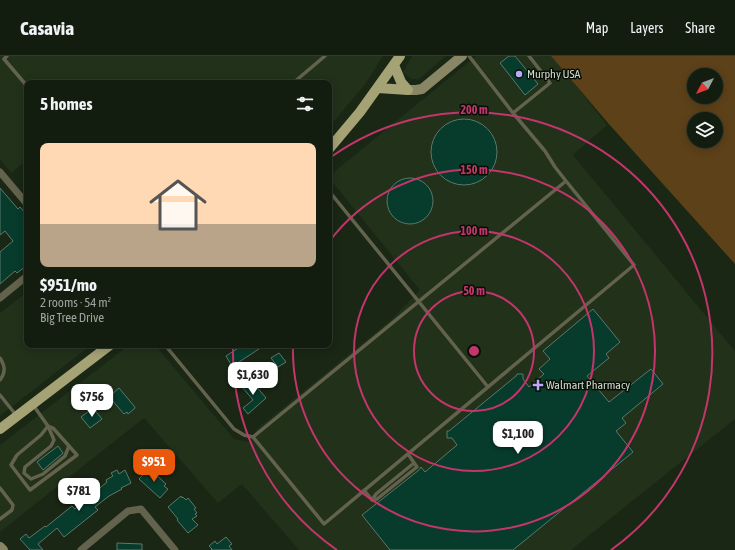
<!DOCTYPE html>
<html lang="en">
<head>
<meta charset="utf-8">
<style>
	body { margin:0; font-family:"Asap Condensed",sans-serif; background:#202a1d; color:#f1f3f6; height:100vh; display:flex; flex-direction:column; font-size:15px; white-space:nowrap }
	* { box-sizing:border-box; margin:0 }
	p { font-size:13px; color:#9da29e }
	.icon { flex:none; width:22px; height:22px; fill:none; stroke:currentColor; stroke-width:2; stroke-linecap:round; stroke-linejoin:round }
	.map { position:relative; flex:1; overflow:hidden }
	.details { position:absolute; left:24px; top:24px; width:308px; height:268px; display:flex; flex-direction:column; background:#131d0f; border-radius:8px; box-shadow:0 2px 10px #0003,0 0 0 1px #323b2f }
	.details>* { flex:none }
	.needle { width:26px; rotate:229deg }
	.fabs { position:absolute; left:687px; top:12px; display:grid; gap:8px }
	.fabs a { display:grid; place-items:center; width:36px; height:36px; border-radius:50%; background:#131d0f; box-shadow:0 2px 10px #0003,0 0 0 1px #323b2f; font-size:20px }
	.price { position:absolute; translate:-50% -34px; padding:0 9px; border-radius:8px; background:#fff; color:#222; font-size:13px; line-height:26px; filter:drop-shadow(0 1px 2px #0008) }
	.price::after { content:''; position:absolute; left:50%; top:24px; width:12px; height:9px; margin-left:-6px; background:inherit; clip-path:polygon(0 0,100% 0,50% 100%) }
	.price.current { background:#ea580c; color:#fff }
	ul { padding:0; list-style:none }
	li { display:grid; align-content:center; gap:8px; height:212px; padding:0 16px }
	li span { display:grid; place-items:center; height:124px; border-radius:8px; color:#555 }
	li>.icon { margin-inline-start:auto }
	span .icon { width:72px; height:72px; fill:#fffc; stroke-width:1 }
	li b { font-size:17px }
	h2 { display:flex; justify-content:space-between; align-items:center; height:48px; padding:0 16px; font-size:17px }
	header { display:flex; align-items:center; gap:24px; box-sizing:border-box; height:56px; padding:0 20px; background:#131d0f; border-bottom:1px solid #323b2f }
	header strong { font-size:19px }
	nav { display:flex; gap:22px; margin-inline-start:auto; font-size:14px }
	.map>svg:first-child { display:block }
</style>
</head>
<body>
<header>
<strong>Casavia</strong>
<nav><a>Map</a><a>Layers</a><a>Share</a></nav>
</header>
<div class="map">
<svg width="735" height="494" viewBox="0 0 735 494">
	<rect width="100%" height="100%" fill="#192714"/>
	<!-- built -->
	<path fill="#21311a" d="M 0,0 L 383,0 L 366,27 L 329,71 L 329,27 L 27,27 L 27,104 L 11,117 L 0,103 Z
		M 412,0 L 446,0 L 419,23 L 411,23 L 403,16 Z
		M 476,0 L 553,0 L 607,69 L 573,99 L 735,295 L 735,363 L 571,494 L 299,494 L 242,428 L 218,447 L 144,362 L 0,476 L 0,389 L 129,289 L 155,289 L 234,383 L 249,386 L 257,373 L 391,264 L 420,234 L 329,122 L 329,120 Z
		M 27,236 L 27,289 L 91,289 L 0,360 L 0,257 Z"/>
	<!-- green -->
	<path fill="#5d4119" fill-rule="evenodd" d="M 551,0 L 735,0 L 735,208 L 608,67 ZM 694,19 L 716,19 L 716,41 L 694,41 ZM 694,63 L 716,63 L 716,85 L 694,85 Z"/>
	<!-- building -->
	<path fill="#073b2c" stroke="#5c796d" d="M 509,0 L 515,0 L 538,28 L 525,39 L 500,7 Z
		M431 96a33 33 0 1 1 66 0a33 33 0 1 1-66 0Z
		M387 145a23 23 0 1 1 46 0a23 23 0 1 1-46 0Z
		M 0,132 L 18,153 L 20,151 L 27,159 L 27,204 L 24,207 L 26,210 L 17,217 L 15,215 L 0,228 L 0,196 L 13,185 L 5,175 L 0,179 Z
		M 593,253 L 620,286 L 606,298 L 609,302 L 587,320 L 609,346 L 651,313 L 663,328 L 622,362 L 626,367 L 616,375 L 633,396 L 513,494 L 390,494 L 362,459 L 419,414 L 421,411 L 425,416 L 457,389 L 452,382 L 447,382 L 447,375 L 449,375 L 516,320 L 517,318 L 523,318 L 523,323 L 529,331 L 544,318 L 539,313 L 550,303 L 543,295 Z
		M 243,289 L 265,289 L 233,310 L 232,310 L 226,300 Z
		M 279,297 L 286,306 L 278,311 L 271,302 Z
		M 251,324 L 266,342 L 248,358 L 243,352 L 253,344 L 242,331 Z
		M 119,332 L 134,350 L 135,352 L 128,358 L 127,356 L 124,358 L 111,343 L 113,341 L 111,339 Z
		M 93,352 L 102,363 L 90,372 L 81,361 Z
		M 58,390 L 63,397 L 62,398 L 43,414 L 37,406 Z
		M 149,412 L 166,428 L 164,430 L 168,433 L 160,442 L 139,423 Z
		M 117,414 L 119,418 L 125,414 L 131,427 L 121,432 L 122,433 L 109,440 L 95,451 L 98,454 L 64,481 L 57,472 L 38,488 L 43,494 L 30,494 L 20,483 L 26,478 L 29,482 L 45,470 L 46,471 L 72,450 L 75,453 L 107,426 L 106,424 L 113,420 L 111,417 Z
		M 181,440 L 182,442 L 183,441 L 186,444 L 188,442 L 196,452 L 194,453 L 197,457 L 195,458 L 197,460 L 192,463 L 198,469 L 188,477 L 177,464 L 178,463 L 168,451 Z
		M 226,481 L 232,488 L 229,490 L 232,494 L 211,494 L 212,493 L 209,490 L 215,485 L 217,488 Z
		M 117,487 L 142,488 L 142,494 L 117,494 Z"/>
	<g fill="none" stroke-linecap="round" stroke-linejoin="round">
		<!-- lane -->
		<path stroke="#63624d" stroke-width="3.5" d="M 7,0 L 4,3 L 27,30
			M 293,27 L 325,0
			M 513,57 L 550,27 L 529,0
			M 329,135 L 488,331
			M 165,289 L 234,373 L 244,379 L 253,381 L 324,468 L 634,209 L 566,125 L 555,111 L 545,95 L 513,57 L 469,0
			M 0,302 C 5,310 6,316 0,324
			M 0,339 L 16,359
			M 33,349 L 48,370 L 41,379 L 17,399 L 11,409 L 30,434 L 77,399 L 53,372 L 48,370
			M 48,370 L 54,384 L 51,390 L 25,411 L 24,417 L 31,423 L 43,418 L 65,400 L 69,390
			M 253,381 L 566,125
			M 0,432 L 13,449 L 12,454 L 0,463
			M 364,434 L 372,444 L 377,443 L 417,411 L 408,398
			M 372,444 L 376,438 L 414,407"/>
		<!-- street -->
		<path stroke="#63624d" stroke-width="7" d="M 0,116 L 27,148
			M 0,242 L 27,220
			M 81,494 L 128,455 L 141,453 L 175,494"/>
		<!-- secondary -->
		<path stroke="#888664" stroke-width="10" d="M 408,34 L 416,34 L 422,33 L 462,0
			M 0,491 L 3,494"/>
		<!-- primary -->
		<path stroke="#a5a275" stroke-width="10" d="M 394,9 L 401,26 L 408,34
			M 378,32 L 408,34
			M 329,93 L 360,56 L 400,0
			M 0,373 L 110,289"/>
	</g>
	<!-- distance rings -->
	<g fill="none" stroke="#c4356c" stroke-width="2">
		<circle cx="474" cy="295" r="60"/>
		<circle cx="474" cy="295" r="120"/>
		<path d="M329 186A181 181 0 1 1 293 290"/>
		<path d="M337 494A241 241 0 0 1 233 291M331 101A241 241 0 1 1 611 494"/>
	</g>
	<!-- markers -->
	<g fill="#bca9f5" stroke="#080e06" stroke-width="1.5">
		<circle cx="519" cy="18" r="4"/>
		<path d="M536 323h4v4h4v4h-4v4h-4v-4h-4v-4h4z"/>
	</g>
	<g text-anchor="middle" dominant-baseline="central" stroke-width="3" stroke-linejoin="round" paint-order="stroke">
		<!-- poi labels -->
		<g font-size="12" fill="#cfd8cb" stroke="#080e06" text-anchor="start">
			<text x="527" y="18">Murphy USA</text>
			<text x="546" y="329">Walmart Pharmacy</text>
		</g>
	</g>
	<circle cx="474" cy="295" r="6" fill="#c4356c" stroke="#080e06" stroke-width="2"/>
	<g font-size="12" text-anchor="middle" font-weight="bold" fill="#c4356c" stroke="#080e06" stroke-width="3" stroke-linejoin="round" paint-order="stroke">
		<text x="474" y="58">200 m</text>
		<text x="474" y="118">150 m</text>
		<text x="474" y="179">100 m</text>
		<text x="474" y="239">50 m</text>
	</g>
</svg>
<div class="fabs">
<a><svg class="needle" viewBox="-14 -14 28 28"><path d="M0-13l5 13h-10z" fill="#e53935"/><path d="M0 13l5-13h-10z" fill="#9da29e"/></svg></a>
<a><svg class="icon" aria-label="layers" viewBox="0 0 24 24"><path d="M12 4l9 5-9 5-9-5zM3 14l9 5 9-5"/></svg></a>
</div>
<b class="price" style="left:253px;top:340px">$1,630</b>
<b class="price" style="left:92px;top:362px">$756</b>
<b class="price" style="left:518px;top:399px">$1,100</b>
<b class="price current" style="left:154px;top:427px">$951</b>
<b class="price" style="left:79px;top:456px">$781</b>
<section class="details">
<h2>5 homes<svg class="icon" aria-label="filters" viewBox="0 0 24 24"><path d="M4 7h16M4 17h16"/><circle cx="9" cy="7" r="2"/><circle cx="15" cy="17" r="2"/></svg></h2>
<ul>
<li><span style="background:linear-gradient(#ffd9b3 65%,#b9a48a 0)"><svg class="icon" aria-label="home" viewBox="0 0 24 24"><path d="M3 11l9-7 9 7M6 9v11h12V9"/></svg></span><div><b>$951/mo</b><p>2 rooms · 54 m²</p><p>Big Tree Drive</p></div></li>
</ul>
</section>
</div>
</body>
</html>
